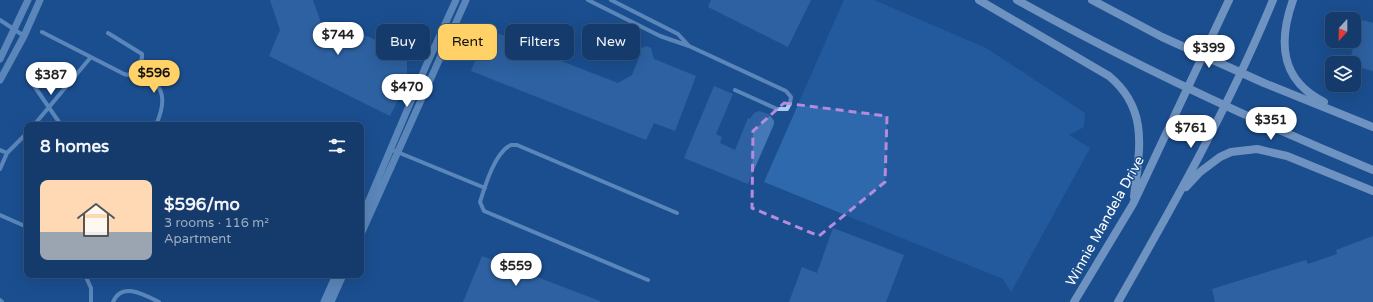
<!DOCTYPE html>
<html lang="en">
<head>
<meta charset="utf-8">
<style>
	body { margin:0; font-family:"Varela Round",sans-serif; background:#214673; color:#f1f3f6; height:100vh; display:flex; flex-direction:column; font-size:15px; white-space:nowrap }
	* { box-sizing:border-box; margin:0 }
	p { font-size:13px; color:#9dadc1 }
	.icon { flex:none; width:22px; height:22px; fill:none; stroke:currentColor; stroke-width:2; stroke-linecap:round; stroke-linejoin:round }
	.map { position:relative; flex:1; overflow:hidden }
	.sheet { position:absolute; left:24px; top:122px; width:340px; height:156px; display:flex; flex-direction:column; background:#143b6b; border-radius:8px; box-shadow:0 4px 16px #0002,0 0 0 1px #33557e }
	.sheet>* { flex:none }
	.banner { position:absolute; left:376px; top:24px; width:380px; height:36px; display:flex; gap:8px }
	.needle { width:26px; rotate:201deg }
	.buttons { position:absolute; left:1325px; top:12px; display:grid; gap:8px }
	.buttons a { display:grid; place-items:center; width:36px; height:36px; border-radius:8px; background:#143b6b; box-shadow:0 4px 16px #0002,0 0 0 1px #33557e; font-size:20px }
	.price { position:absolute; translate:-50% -34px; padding:0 9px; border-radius:14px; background:#fff; color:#222; font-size:13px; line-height:26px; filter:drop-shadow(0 1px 2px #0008) }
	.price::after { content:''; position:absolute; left:50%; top:24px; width:12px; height:9px; margin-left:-6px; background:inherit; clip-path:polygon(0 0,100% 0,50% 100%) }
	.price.active { background:#ffd166; color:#111 }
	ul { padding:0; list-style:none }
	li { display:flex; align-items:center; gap:12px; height:100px; padding:0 16px }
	li span { display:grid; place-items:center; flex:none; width:112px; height:80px; border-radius:8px; color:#555 }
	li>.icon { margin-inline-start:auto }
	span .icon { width:48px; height:48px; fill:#fffc; stroke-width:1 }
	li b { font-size:17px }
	h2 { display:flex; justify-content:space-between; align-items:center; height:48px; padding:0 16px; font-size:17px }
	.pill { padding:0 14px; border-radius:8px; background:#143b6b; box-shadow:0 4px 16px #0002,0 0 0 1px #33557e; font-size:14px; line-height:36px }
	.pill.active { background:#ffd166; color:#111 }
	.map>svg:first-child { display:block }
</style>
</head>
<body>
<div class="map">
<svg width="1373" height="302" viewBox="0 0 1373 302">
	<rect width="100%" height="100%" fill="#1b4f8f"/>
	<!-- green -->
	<path fill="#2e69ad" d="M 844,0 L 874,0 L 986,48 L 1085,113 L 1084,127 L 1069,135 L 1090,148 L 1011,292 L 1003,279 L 764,182 Z"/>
	<!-- building -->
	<path fill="#4478b7" d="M 270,0 L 313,0 L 321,23 L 350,35 L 352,30 L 381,42 L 379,48 L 407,61 L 407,77 L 405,86 L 390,116 L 269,56 L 280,30 Z
		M 711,0 L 811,0 L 788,47 L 708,7 Z
		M 1361,20 L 1373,23 L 1373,71 L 1354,66 L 1354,63 L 1349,63 Z
		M 499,34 L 505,36 L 507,40 L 618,83 L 632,75 L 639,58 L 638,52 L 640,48 L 647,46 L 651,48 L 654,59 L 696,76 L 675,131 L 654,123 L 646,140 L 471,71 L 483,41 L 488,42 L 494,36 Z
		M 714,86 L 733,94 L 716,134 L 722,137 L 720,143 L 735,150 L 748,118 L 750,119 L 754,113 L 759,111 L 769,114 L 774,121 L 774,124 L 748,184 L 684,158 Z
		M 833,228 L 904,255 L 886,302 L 789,302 L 802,267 L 817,273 Z
		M 1373,236 L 1373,302 L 1215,302 L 1212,289 L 1306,260 L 1308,264 L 1337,254 L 1336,250 Z
		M 482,256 L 600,301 L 600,302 L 463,302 Z"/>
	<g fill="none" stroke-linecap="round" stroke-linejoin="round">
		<!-- minor -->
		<path stroke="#a9c9ee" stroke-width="4" d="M 588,0 L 660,36 L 689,46 L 786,91 L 791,97 L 790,103 L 787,109 L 777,109 L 735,90
			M 611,0 L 678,34 L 689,46
			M 0,20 L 24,36
			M 42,32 L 124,74 L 128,75 C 136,72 143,63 142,54 L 108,33
			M 138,67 C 162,86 169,95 156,125
			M 28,77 L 61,125
			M 34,125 L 91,57
			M 390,149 L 485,188
			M 0,150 L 7,153
			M 0,169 L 7,153 L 27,133
			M 0,215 L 27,227
			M 85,275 L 91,288 L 91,302
			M 648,280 L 484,211 L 480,202 C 485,186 495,152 511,145 L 517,145 L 677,213
			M 0,300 L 2,302
			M 113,302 C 122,281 145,295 159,302"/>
		<!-- tertiary -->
		<path stroke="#a9c9ee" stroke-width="7" d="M 0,59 L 28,0
			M 0,80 L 24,36 L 40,0
			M 361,219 L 425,68 L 456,0
			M 361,234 L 466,0
			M 324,302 L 336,275
			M 331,302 L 343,275"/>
		<!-- secondary -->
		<path stroke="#d6e6fa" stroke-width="8" d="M 979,0 L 1109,76 C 1150,110 1139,151 1134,197
			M 1017,0 C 1132,64 1251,120 1373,170
			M 1092,0 L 1162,37 L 1264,83 L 1373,127
			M 1293,0 C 1278,42 1280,80 1324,102
			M 1186,187 L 1200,172 L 1220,157 L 1231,152 L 1257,149 L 1287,156 L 1373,191
			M 1074,302 L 1133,204 L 1229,0
			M 1118,302 C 1174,204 1230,105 1273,0"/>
	</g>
	<!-- marked area -->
	<path d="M0 0H1373V302H0ZM 784,103 L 887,116 L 885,182 L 819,236 L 752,208 L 753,131 Z" fill="#1b4f8f" fill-opacity=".55" fill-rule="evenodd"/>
	<path fill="none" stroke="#b68bdc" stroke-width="3" stroke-dasharray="8 5" stroke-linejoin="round" d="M 784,103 L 887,116 L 885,182 L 819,236 L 752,208 L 753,131 Z"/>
	<g text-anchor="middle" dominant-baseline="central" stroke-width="3" stroke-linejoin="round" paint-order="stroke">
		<!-- street labels -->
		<g font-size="14" fill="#fff" stroke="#1b4f8f">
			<text transform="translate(1105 221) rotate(-61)">Winnie Mandela Drive</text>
		</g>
	</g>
</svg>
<div class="buttons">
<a><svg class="needle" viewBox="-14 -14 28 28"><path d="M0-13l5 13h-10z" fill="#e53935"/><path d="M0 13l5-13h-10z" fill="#9dadc1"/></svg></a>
<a><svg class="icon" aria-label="layers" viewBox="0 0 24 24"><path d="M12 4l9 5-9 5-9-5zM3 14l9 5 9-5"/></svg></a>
</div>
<b class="price" style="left:338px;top:56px">$744</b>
<b class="price" style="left:1209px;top:69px">$399</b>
<b class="price active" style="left:154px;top:94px">$596</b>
<b class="price" style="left:51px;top:96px">$387</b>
<b class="price" style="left:407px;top:108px">$470</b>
<b class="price" style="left:1271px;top:141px">$351</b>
<b class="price" style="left:1191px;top:149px">$761</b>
<b class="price" style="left:516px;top:287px">$559</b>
<div class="banner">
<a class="pill">Buy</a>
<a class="pill active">Rent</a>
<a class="pill">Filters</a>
<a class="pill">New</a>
</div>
<section class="sheet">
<h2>8 homes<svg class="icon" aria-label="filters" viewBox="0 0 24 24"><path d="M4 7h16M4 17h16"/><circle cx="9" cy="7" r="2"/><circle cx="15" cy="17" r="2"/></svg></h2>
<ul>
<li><span style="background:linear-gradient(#ffd9b3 65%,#9aa5b1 0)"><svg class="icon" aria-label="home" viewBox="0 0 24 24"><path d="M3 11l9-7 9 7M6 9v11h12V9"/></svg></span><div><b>$596/mo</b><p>3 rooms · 116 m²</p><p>Apartment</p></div></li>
</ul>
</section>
</div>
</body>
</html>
